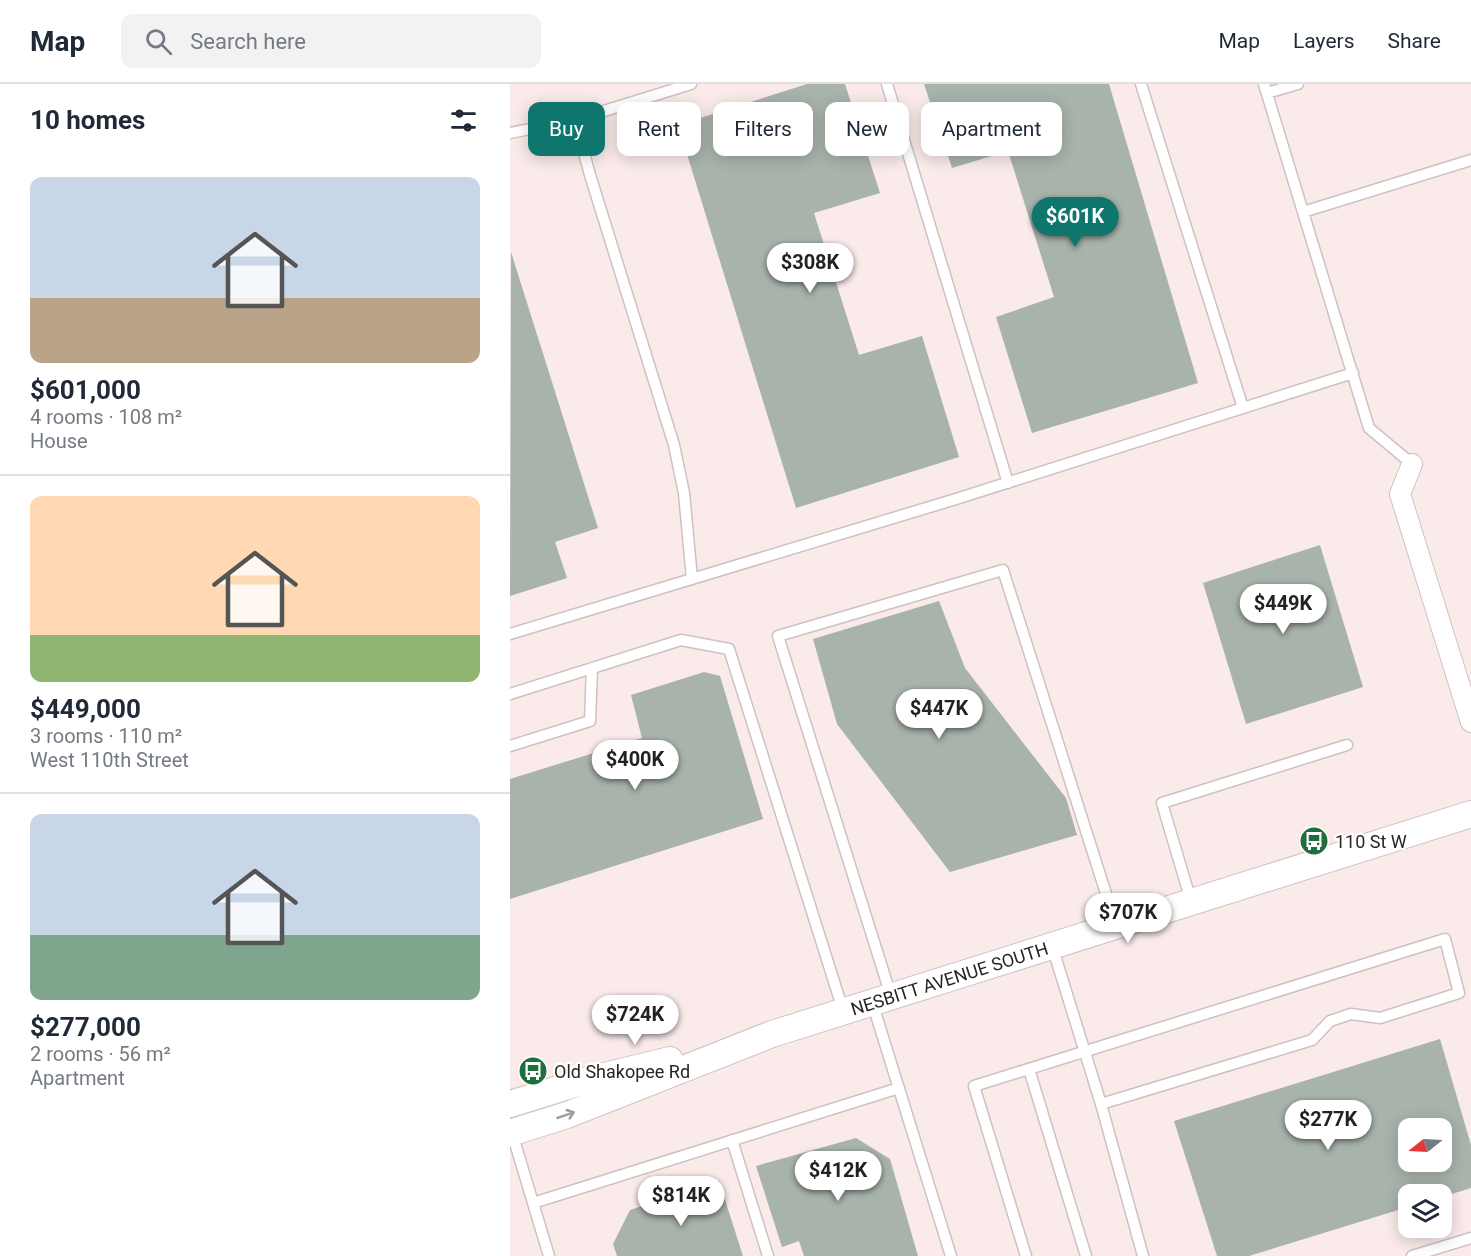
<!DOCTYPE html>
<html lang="en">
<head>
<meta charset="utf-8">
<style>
	body { margin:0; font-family:Roboto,sans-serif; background:#f2f2f3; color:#1f2937; height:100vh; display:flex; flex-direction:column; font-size:22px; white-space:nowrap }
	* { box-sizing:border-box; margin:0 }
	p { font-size:20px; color:#747a83 }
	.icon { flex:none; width:33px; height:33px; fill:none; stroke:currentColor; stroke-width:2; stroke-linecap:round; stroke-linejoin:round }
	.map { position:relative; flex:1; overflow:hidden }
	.details { display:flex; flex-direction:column; background:#fff; width:510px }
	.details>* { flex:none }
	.banner { position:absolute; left:18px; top:18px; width:570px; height:54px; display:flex; gap:12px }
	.needle { width:39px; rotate:252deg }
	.tools { position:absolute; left:888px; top:1034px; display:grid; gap:12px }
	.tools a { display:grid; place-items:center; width:54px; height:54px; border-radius:12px; background:#fff; box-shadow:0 3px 15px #0003; font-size:30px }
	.price { position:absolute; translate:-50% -51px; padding:0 14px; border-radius:21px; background:#fff; color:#222; font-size:20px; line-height:39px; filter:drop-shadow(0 2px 3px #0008) }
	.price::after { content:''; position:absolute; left:50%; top:36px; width:18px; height:14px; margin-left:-9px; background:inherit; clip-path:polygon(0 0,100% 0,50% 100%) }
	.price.current { background:#0f766e; color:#fff }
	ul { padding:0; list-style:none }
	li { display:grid; align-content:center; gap:12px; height:318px; padding:0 30px }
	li+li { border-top:2px solid #e0e1e3 }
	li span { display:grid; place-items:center; height:186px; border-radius:12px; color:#555 }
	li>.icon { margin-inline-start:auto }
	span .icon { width:108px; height:108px; fill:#fffc; stroke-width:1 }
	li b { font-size:26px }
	h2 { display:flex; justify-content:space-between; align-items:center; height:72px; padding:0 30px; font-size:26px }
	.tag { padding:0 21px; border-radius:12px; background:#fff; box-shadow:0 3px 15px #0003; font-size:21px; line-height:54px }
	.tag.current { background:#0f766e; color:#fff }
	header { display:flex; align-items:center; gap:36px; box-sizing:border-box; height:84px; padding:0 30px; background:#fff; border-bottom:2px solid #e0e1e3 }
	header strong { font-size:28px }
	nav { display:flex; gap:33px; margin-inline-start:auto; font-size:21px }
	.search { width:420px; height:54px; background:#f2f2f3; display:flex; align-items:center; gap:15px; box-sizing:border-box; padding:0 21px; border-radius:12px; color:#747a83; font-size:22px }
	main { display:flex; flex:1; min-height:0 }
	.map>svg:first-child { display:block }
</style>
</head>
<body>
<header>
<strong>Map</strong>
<div class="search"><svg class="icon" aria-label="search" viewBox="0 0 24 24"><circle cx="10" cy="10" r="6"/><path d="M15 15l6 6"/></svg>Search here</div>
<nav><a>Map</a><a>Layers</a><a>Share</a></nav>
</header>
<main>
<section class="details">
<h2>10 homes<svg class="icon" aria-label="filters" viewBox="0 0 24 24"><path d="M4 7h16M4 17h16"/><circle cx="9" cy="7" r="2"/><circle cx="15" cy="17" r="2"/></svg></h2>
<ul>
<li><span style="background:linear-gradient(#c9d6e8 65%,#b9a48a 0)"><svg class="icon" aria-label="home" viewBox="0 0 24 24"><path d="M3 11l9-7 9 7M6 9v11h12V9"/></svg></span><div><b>$601,000</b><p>4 rooms · 108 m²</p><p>House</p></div></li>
<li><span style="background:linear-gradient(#ffd9b3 75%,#8fb573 0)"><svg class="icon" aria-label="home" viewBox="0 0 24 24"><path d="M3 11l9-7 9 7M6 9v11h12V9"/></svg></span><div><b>$449,000</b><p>3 rooms · 110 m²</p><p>West 110th Street</p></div></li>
<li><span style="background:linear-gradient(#c9d6e8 65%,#7fa58c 0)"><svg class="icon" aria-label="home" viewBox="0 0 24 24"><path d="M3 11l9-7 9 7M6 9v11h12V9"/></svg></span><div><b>$277,000</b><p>2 rooms · 56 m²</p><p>Apartment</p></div></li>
</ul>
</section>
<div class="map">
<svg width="961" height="1172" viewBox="0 0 961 1172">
	<rect width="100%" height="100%" fill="#faeaea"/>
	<!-- building -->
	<path fill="#a8b3ab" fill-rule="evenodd" d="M 297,0 L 335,0 L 370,109 L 304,129 L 349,271 L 412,252 L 449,373 L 286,424 L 168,41 Z
		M 414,0 L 599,0 L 688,299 L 522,349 L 486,233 L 544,213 L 498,67 L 442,84 Z
		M 1,168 L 88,444 L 45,458 L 57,494 L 0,512 Z
		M 810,461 L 853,603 L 736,640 L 693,499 Z
		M 429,517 L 455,584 L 556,714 L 567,751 L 440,788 L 327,640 L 303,555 Z
		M 194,588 L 210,592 L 253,735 L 0,815 L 0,695 L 132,654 L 121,611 Z
		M 930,955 L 961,1061 L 961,1104 L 932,1113 L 932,1110 L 898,1110 L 898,1123 L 739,1172 L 707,1172 L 664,1037 ZM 898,1044 L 932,1044 L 932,1077 L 898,1077 Z
		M 346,1054 L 380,1075 L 408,1172 L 294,1172 L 289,1157 L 272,1163 L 246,1082 Z
		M 209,1097 L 233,1172 L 107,1172 L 103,1160 L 120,1126 Z"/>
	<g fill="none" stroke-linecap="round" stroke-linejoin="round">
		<!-- service casing -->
		<g stroke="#d0c1c1" stroke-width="13">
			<path id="service" d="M 377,0 L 498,399
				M 631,0 L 733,324
				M 754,0 L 793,128
				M 757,9 L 788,0
				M 65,36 L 80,91 L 164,361 L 174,409 L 182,495
				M 0,49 L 65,36 L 181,0
				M 902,380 L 859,344 L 793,128 L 961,76
				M 0,550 L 446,415 L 843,289
				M 0,610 L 171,556 L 219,565 L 333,926
				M 0,662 L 80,637 L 82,584
				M 681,817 L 652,719 L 837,661
				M 542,862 L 591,1020
				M 381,912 L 268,552 L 493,486 L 606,841
				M 362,918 L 441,1172
				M 519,985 L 576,1172
				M 2,1049 L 39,1172
				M 222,1056 L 258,1172
				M 23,1119 L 389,1004
				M 516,1172 L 464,1002 L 935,855 L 949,909 L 870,934 L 841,930 L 820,937 L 802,956 L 591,1020 L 633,1172
				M 902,1172 L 961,1154"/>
		</g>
		<!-- minor casing -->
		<g stroke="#d0c1c1" stroke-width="22">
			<path id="minor" d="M 902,380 L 890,410 L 961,638"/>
		</g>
		<!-- tertiary casing -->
		<g stroke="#d0c1c1" stroke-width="28">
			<g id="tertiary">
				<path d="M 0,1020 L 74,997 L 160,976"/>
				<path id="s1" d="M 0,1049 L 57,1031 L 262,950 L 961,730"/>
			</g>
		</g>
		<!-- service -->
		<use href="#service" stroke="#fff" stroke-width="10"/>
		<!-- minor -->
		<use href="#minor" stroke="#fff" stroke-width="20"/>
		<!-- tertiary -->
		<use href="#tertiary" stroke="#fff" stroke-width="26"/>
	</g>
	<!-- one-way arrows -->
	<defs><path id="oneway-shaft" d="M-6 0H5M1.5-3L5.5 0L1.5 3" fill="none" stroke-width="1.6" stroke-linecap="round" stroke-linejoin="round" transform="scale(1.5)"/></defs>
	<use stroke="#9f9c9c" href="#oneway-shaft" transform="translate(56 1031) rotate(-19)"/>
	<!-- icons -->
	<defs>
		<g id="bus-disc" transform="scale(1.5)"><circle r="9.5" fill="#1e6e3e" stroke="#fff"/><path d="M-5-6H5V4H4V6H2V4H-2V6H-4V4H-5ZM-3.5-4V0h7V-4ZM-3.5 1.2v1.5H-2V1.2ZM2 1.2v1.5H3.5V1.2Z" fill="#fff"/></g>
	</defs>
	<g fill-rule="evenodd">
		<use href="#bus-disc" x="804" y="757"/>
		<use href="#bus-disc" x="23" y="987"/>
	</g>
	<g text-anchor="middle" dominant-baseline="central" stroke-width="4.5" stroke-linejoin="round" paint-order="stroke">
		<!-- poi labels -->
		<g font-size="18" fill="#292424" stroke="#fff" text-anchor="start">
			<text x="825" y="757">110 St W</text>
			<text x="44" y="987">Old Shakopee Rd</text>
		</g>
		<!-- street labels -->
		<g font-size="18" fill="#292424" stroke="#fff">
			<text stroke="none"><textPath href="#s1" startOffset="466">NESBITT AVENUE SOUTH</textPath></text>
		</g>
	</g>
</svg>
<div class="tools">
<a><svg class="needle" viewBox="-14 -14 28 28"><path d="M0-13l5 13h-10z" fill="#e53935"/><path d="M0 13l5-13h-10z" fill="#747a83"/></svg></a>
<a><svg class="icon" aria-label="layers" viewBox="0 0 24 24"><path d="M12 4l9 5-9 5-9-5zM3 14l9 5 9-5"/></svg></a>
</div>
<b class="price current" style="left:565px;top:164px">$601K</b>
<b class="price" style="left:300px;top:210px">$308K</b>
<b class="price" style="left:773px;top:551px">$449K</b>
<b class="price" style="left:429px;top:656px">$447K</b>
<b class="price" style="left:125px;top:707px">$400K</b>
<b class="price" style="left:618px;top:860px">$707K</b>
<b class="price" style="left:125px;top:962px">$724K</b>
<b class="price" style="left:818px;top:1067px">$277K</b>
<b class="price" style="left:328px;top:1118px">$412K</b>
<b class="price" style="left:171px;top:1143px">$814K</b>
<div class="banner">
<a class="tag current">Buy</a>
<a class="tag">Rent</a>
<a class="tag">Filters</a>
<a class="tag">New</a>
<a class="tag">Apartment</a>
</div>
</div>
</main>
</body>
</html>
